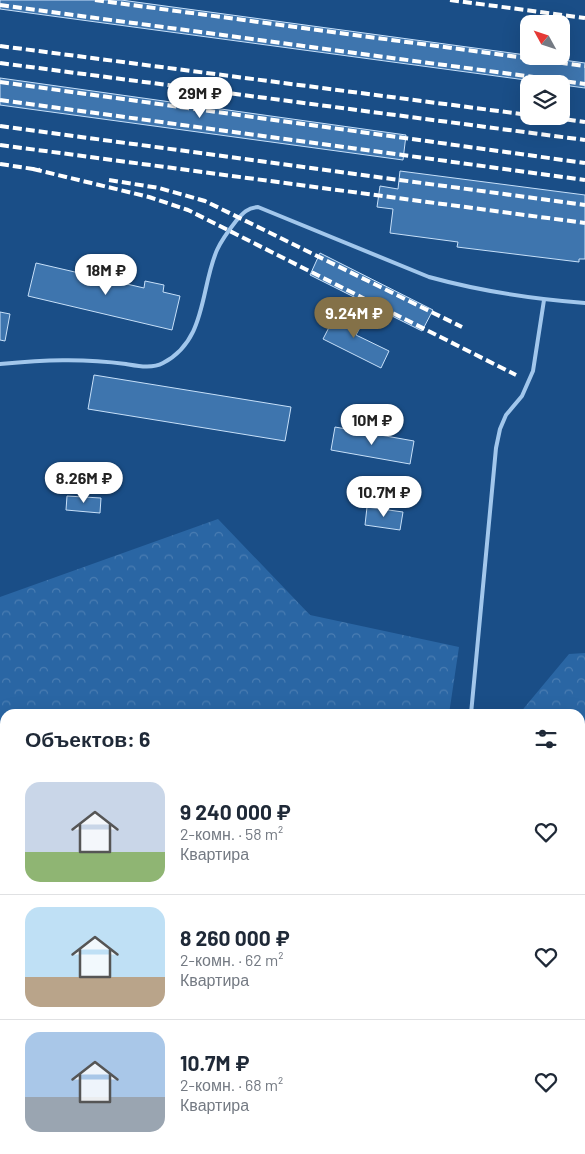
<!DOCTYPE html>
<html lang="ru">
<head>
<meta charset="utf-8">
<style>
	body { margin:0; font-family:Barlow,sans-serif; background:#f2f2f3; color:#1f2937; height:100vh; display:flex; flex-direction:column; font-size:19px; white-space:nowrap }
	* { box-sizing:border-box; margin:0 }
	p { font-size:16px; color:#747a83 }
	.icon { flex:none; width:28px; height:28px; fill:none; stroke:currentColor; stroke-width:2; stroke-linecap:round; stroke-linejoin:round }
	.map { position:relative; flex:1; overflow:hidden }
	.drawer { position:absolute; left:0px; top:709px; width:585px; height:446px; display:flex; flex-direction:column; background:#fff; border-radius:15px 15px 0 0; box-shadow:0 5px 20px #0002 }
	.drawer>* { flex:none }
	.needle { width:32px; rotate:310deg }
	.tools { position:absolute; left:520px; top:15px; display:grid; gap:10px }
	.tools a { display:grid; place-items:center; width:50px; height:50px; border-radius:10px; background:#fff; box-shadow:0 5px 20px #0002; font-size:25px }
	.price { position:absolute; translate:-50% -42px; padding:0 11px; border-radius:18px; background:#fff; color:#222; font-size:16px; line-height:32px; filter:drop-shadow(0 1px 2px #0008) }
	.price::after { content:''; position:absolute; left:50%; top:30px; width:15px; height:11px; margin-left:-8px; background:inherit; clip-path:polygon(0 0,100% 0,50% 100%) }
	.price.on { background:#847148; color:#fff }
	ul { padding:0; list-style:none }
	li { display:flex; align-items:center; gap:15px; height:125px; padding:0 25px }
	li+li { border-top:1px solid #e0e1e3 }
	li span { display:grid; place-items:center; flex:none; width:140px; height:100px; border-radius:15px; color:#555 }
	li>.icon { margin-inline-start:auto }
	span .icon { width:60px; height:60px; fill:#fffc; stroke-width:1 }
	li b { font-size:21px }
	h2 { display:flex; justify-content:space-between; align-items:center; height:60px; padding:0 25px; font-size:21px }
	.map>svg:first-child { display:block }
</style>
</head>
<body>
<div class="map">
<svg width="585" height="1154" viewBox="0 0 585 1154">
	<defs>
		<pattern id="forest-crowns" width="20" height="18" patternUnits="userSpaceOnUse" patternTransform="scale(1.25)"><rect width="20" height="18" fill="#2a66a4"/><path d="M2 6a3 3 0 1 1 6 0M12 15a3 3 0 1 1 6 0" fill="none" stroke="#4a7db2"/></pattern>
	</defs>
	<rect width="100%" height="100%" fill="#1a4e87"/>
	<!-- forest -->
	<path fill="url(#forest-crowns)" d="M 218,519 L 310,615 L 459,647 L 449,714 L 5,714 L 5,757 L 0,757 L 0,597 Z
		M 585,653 L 585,742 L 580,742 L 580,714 L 519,714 L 569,654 Z"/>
	<!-- building -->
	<path fill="#3e75ae" stroke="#c7e0f9" d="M 0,0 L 121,0 L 585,63 L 585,88 L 0,9 Z
		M 0,78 L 406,135 L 403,160 L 0,105 Z
		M 400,171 L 585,195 L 585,259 L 579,259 L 579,262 L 457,247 L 458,242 L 390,233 L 393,209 L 377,207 L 380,186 L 398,189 Z
		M 320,253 L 433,310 L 422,331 L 310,275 Z
		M 36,263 L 144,288 L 145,281 L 164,285 L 163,292 L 180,296 L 172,330 L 28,296 Z
		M 339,308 L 364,320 L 356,335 L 389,351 L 381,368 L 323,339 Z
		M 0,312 L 10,314 L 5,341 L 0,340 Z
		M 94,375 L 291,407 L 285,441 L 88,409 Z
		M 335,427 L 414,441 L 410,464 L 331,450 Z
		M 67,496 L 101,498 L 100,513 L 66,510 Z
		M 367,507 L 403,512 L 400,530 L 365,525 Z"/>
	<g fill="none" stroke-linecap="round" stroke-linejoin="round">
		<!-- lane -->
		<path stroke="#a2c7ec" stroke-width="4" d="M 0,364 C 44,360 81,358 126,364 C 138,366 152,369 163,363 C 207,340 200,289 217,250 C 222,239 229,230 236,221 C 243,213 247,208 258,207 L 429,277 C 480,291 533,299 585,303
			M 471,714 L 496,448 L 500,429 L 506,415 L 522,396 L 533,371 L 544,300"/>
		<!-- secondary -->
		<path stroke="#cee3f9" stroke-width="10" d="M 580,779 L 585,779
			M 0,788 L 5,788"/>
		<!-- rail -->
		<path stroke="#fff" stroke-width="4" stroke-dasharray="9 4" stroke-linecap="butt" d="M 95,0 L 585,66
			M 450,0 L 585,18
			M 0,5 L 585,84
			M 0,46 L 529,115
			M 0,63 L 585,140
			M 0,82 L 585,163
			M 0,100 L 585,180
			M 541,116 L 585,122
			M 0,126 L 585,205
			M 0,145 L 585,223
			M 0,164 L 40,170
			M 33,169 L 149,197 L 188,210 L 516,375
			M 109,180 L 159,188 L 205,201 L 462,327"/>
	</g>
</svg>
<div class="tools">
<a><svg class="needle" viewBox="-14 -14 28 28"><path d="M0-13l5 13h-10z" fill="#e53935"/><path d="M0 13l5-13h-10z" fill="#747a83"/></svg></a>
<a><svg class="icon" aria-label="layers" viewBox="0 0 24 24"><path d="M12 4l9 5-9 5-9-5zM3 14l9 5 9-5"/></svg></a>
</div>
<b class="price" style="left:200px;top:119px">29M ₽</b>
<b class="price" style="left:106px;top:296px">18M ₽</b>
<b class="price on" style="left:354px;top:339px">9.24M ₽</b>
<b class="price" style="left:372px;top:446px">10M ₽</b>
<b class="price" style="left:84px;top:504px">8.26M ₽</b>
<b class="price" style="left:384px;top:518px">10.7M ₽</b>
<section class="drawer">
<h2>Объектов: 6<svg class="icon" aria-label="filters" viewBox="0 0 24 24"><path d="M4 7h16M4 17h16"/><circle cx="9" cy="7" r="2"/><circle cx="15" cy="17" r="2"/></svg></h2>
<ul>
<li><span style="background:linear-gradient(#c9d6e8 70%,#8fb573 0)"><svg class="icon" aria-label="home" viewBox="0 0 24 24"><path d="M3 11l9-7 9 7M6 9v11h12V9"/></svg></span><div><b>9 240 000 ₽</b><p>2-комн. · 58 m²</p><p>Квартира</p></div><svg class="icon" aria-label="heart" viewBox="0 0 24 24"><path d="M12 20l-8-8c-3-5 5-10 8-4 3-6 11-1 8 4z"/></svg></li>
<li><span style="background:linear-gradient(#bfe0f5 70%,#b9a48a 0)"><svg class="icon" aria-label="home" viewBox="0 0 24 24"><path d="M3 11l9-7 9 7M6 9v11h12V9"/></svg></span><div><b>8 260 000 ₽</b><p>2-комн. · 62 m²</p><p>Квартира</p></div><svg class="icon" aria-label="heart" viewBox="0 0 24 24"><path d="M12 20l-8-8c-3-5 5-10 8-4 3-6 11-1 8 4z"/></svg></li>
<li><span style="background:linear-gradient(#a9c7e8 65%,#9aa5b1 0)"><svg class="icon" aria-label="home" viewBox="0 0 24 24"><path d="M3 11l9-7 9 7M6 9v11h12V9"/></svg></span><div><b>10.7M ₽</b><p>2-комн. · 68 m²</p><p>Квартира</p></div><svg class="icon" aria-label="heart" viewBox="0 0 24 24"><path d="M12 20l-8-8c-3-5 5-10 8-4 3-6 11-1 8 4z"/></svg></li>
</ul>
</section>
</div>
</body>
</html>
